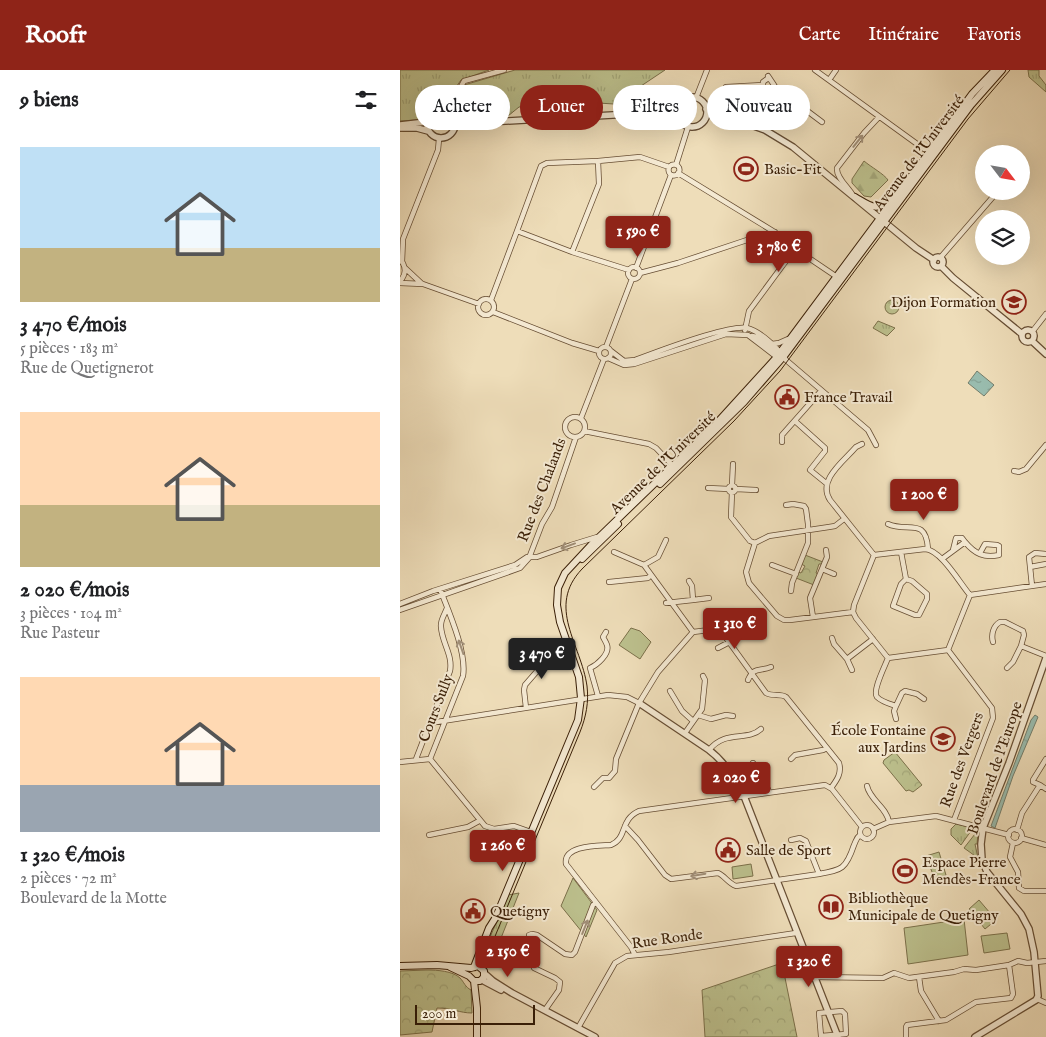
<!DOCTYPE html>
<html lang="fr">
<head>
<meta charset="utf-8">
<style>
	body { margin:0; font-family:"IM FELL English",serif; background:#f2f2f2; color:#202124; height:100vh; display:flex; flex-direction:column; font-size:19px; white-space:nowrap }
	* { box-sizing:border-box; margin:0 }
	p { font-size:16px; color:#757577 }
	.icon { flex:none; width:28px; height:28px; fill:none; stroke:currentColor; stroke-width:2; stroke-linecap:round; stroke-linejoin:round }
	.map { position:relative; flex:1; overflow:hidden }
	.side { display:flex; flex-direction:column; background:#fff; width:400px }
	.side>* { flex:none }
	.banner { position:absolute; left:15px; top:15px; width:475px; height:45px; display:flex; gap:10px }
	.needle { width:32px; rotate:121deg }
	.tools { position:absolute; left:575px; top:75px; display:grid; gap:10px }
	.tools a { display:grid; place-items:center; width:55px; height:55px; border-radius:50%; background:#fff; box-shadow:0 5px 20px #0002; font-size:25px }
	.scale { position:absolute; left:15px; bottom:12px; width:120px; box-sizing:border-box; padding-left:5px; border:2px solid #3a1f07; border-top:0; font-size:14px; line-height:18px; white-space:nowrap; color:#3a1f07; -webkit-text-stroke:4px #f4e9d2; paint-order:stroke }
	.price { position:absolute; translate:-50% -42px; padding:0 11px; border-radius:5px; background:#8f2418; color:#fff; font-size:16px; line-height:32px; filter:drop-shadow(0 1px 2px #0008) }
	.price::after { content:''; position:absolute; left:50%; top:30px; width:15px; height:11px; margin-left:-8px; background:inherit; clip-path:polygon(0 0,100% 0,50% 100%) }
	.price.active { background:#222; color:#fff }
	ul { padding:0; list-style:none }
	li { display:grid; align-content:center; gap:10px; height:265px; padding:0 20px }
	li span { display:grid; place-items:center; height:155px; border-radius:0px; color:#555 }
	li>.icon { margin-inline-start:auto }
	span .icon { width:90px; height:90px; fill:#fffc; stroke-width:1 }
	li b { font-size:21px }
	h2 { display:flex; justify-content:space-between; align-items:center; height:60px; padding:0 20px; font-size:21px }
	.tag { padding:0 18px; border-radius:22px; background:#fff; box-shadow:0 5px 20px #0002; font-size:18px; line-height:45px }
	.tag.active { background:#8f2418; color:#fff }
	header { display:flex; align-items:center; gap:30px; box-sizing:border-box; height:70px; padding:0 25px; background:#8f2418; color:#fff }
	header strong { font-size:24px }
	nav { display:flex; gap:28px; margin-inline-start:auto; font-size:18px }
	main { display:flex; flex:1; min-height:0 }
	.map>svg:first-child { display:block }
</style>
</head>
<body>
<header>
<strong>Roofr</strong>
<nav><a>Carte</a><a>Itinéraire</a><a>Favoris</a></nav>
</header>
<main>
<section class="side">
<h2>9 biens<svg class="icon" aria-label="filters" viewBox="0 0 24 24"><path d="M4 7h16M4 17h16"/><circle cx="9" cy="7" r="2"/><circle cx="15" cy="17" r="2"/></svg></h2>
<ul>
<li><span style="background:linear-gradient(#bfe0f5 65%,#c2b280 0)"><svg class="icon" aria-label="home" viewBox="0 0 24 24"><path d="M3 11l9-7 9 7M6 9v11h12V9"/></svg></span><div><b>3 470 €/mois</b><p>5 pièces · 183 m²</p><p>Rue de Quetignerot</p></div></li>
<li><span style="background:linear-gradient(#ffd9b3 60%,#c2b280 0)"><svg class="icon" aria-label="home" viewBox="0 0 24 24"><path d="M3 11l9-7 9 7M6 9v11h12V9"/></svg></span><div><b>2 020 €/mois</b><p>3 pièces · 104 m²</p><p>Rue Pasteur</p></div></li>
<li><span style="background:linear-gradient(#ffd9b3 70%,#9aa5b1 0)"><svg class="icon" aria-label="home" viewBox="0 0 24 24"><path d="M3 11l9-7 9 7M6 9v11h12V9"/></svg></span><div><b>1 320 €/mois</b><p>2 pièces · 72 m²</p><p>Boulevard de la Motte</p></div></li>
</ul>
</section>
<div class="map">
<svg width="646" height="967" viewBox="0 0 646 967">
	<defs>
		<pattern id="grass-tufts" width="24" height="20" patternUnits="userSpaceOnUse" patternTransform="scale(1.25)"><rect width="24" height="20" fill="#bcc08d"/><path d="M3 7l-1-3M5 7V3M7 7l1-3M15 17l-1-3M17 17v-4M19 17l1-3" fill="none" stroke="#a2a578"/></pattern>
		<pattern id="forest-firs" width="22" height="20" patternUnits="userSpaceOnUse" patternTransform="scale(1.25)"><rect width="22" height="20" fill="#bcc08d"/><path d="M5 1l3.5 6h-7zM16 11l3.5 6h-7z" fill="#a2a578"/></pattern>
		<pattern id="park-crowns" width="20" height="18" patternUnits="userSpaceOnUse" patternTransform="scale(1.25)"><rect width="20" height="18" fill="#bcc08d"/><path d="M2 6a3 3 0 1 1 6 0M12 15a3 3 0 1 1 6 0" fill="none" stroke="#a2a578"/></pattern>
		<pattern id="water-ripples" width="26" height="14" patternUnits="userSpaceOnUse" patternTransform="scale(1.25)"><rect width="26" height="14" fill="#99bcae"/><path d="M2 4q2-2 4 0t4 0M15 11q2-2 4 0t4 0" fill="none" stroke="#85a194"/></pattern>
	</defs>
	<rect width="100%" height="100%" fill="#eeddb9"/>
	<filter id="stains"><feTurbulence type="fractalNoise" baseFrequency=".004" numOctaves="4"/><feColorMatrix values="0 0 0 0 .2 0 0 0 0 .09 0 0 0 0 .02 0 0 0 .5 -.17"/></filter>
	<radialGradient id="worn" r=".72"><stop offset=".6" stop-color="#630" stop-opacity="0"/><stop offset="1" stop-color="#630" stop-opacity=".3"/></radialGradient>
	<!-- grass -->
	<path fill="url(#grass-tufts)" stroke="#7b704a" d="M 0,0 L 89,0 L 61,10 L 45,33 L 26,40 L 19,50 L 0,51 Z
		M 115,0 L 265,0 L 214,34 L 198,33 L 185,34 L 173,31 L 140,33 L 119,37 L 108,46 L 68,47 L 62,47 L 55,40 L 57,29 L 64,15 Z
		M 628,0 L 639,0 L 639,6 L 646,15 L 646,22 L 629,7 Z
		M485 237a7 7 0 1 1 14 0a7 7 0 1 1-14 0Z
		M 478,251 L 495,258 L 487,266 L 473,258 Z
		M 556,754 L 573,758 L 561,775 L 551,765 L 551,759 Z
		M 578,763 L 577,774 L 575,774 L 578,788 L 564,778 L 575,764 Z
		M 119,823 L 91,893 L 83,890 L 85,879 L 108,825 Z"/>
	<!-- forest -->
	<path fill="url(#forest-firs)" stroke="#7b704a" d="M 464,91 C 471,97 484,104 488,110 L 471,127 L 464,126 L 452,113 L 452,109 Z"/>
	<!-- park -->
	<path fill="url(#park-crowns)" stroke="#7b704a" d="M 405,485 L 423,492 L 422,494 L 419,494 L 416,503 L 418,504 L 414,515 L 396,508 L 398,502 L 401,503 L 405,496 L 401,494 Z
		M 495,682 L 522,715 L 513,722 L 509,720 L 506,721 L 483,693 L 484,690 Z
		M 382,893 L 397,967 L 305,967 L 302,920 Z
		M 27,900 C 37,900 53,901 60,908 C 64,912 65,917 71,920 L 72,943 C 60,943 51,938 37,938 L 32,962 L 0,965 L 0,901 Z"/>
	<!-- garden -->
	<path fill="#bcc08d" stroke="#7b704a" d="M 231,558 L 240,561 L 251,572 L 240,589 L 219,575 Z
		M 539,782 L 546,805 L 535,810 L 526,786 Z
		M 351,794 L 353,806 L 333,809 L 332,797 Z
		M 173,808 L 197,840 L 186,867 L 161,836 Z
		M 579,830 L 596,850 L 585,859 L 569,839 Z
		M 564,849 L 568,885 L 508,894 L 504,858 Z
		M 607,863 L 610,879 L 584,883 L 581,866 Z"/>
	<!-- water -->
	<path fill="url(#water-ripples)" stroke="#737d6b" d="M 577,301 L 594,315 L 584,326 L 568,313 Z
		M 635,645 L 638,647 L 613,706 L 595,758 L 591,756 L 631,650 Z"/>
	<g fill="none" stroke-linecap="round" stroke-linejoin="round">
		<!-- minor casing -->
		<g stroke="#674e34" stroke-width="6">
			<path id="minor" d="M 415,0 L 524,79 L 528,79 L 531,75
				M 368,6 L 374,15 L 372,20 L 366,20 L 363,17 L 363,12 L 367,9 L 370,9
				M 429,10 L 436,0
				M 374,16 L 422,52
				M 296,28 L 307,0
				M 326,31 L 326,17 L 363,15
				M 45,40 L 52,33 L 64,11 L 104,0
				M268.5 100a5.5 5.5 0 1 1 11 0a5.5 5.5 0 1 1-11 0Z
				M 276,95 L 288,57
				M 278,103 L 381,166
				M 452,124 C 447,116 436,107 437,98 L 464,63 L 479,47
				M 117,161 L 141,96 L 147,93 L 198,91 L 240,87 L 269,97
				M388.5 177a4.5 4.5 0 1 1 9 0a4.5 4.5 0 1 1-9 0Z
				M 389,175 L 381,166 L 393,172
				M 389,179 L 383,195 L 394,181
				M 397,180 L 437,207
				M 172,182 L 199,114 L 198,91
				M 540,188 L 592,128
				M 2,192 L 3,169 L 38,80 L 39,69
				M228 203a6 6 0 1 1 12 0a6 6 0 1 1-12 0Z
				M 5,198 L 21,213
				M 236,198 L 271,105
				M 240,203 L 278,193 L 362,165 L 375,162
				M 0,211 C 6,205 6,197 1,190
				M 0,213 L 23,214 L 79,234
				M78 237a8 8 0 1 1 16 0a8 8 0 1 1-16 0Z
				M 91,230 L 117,161 L 172,182 L 229,200
				M 93,242 L 172,273 L 199,281
				M 345,260 L 349,241 L 383,195
				M 632,262 L 646,244
				M 352,266 L 357,267 L 380,285
				M 372,274 L 379,273 L 388,269
				M199 283a6 6 0 1 1 12 0a6 6 0 1 1-12 0Z
				M 206,277 L 232,209
				M 211,281 L 224,291 L 235,290 C 256,282 329,254 347,258 C 360,261 379,279 386,290 L 468,360 L 476,375
				M 208,288 L 224,295 L 234,294 L 326,264 L 348,265 L 378,288
				M165 357a10 10 0 1 1 20 0a10 10 0 1 1-20 0Z
				M 181,348 L 204,289
				M 395,351 L 425,378 L 425,381 L 410,400 L 426,413
				M 184,361 L 249,374 L 256,378 L 273,396
				M 382,372 L 382,365 L 421,321
				M 462,374 L 456,377 C 444,391 417,410 430,430 L 474,485 L 525,479 C 541,480 559,512 570,525
				M 614,401 L 619,402 L 626,399 L 646,375
				M 332,415 L 333,394
				M328.5 419a3.5 3.5 0 1 1 7 0a3.5 3.5 0 1 1-7 0Z
				M 308,418 L 329,419
				M 336,419 L 356,420
				M 332,422 L 331,447 L 350,471 L 355,473
				M 386,435 L 393,434 L 404,436 L 406,439 L 408,454 L 408,473 L 392,513 L 391,521
				M 444,449 L 435,456 L 429,457 L 369,466 L 355,473 L 346,502 L 349,513 L 377,546 L 384,550 L 390,550 L 453,542
				M 488,454 C 507,463 526,446 528,479
				M 553,480 L 556,468 L 562,468 L 565,472
				M 214,482 L 244,495 L 293,562 L 317,559 L 321,561 L 366,623 C 373,627 380,623 386,627 L 439,693 C 442,703 437,710 431,718
				M 501,482 L 506,509
				M 474,485 L 454,535 L 453,542 L 456,548 L 488,588 L 548,580
				M 542,489 L 565,472 C 575,484 584,488 599,485 L 599,476 L 597,475 L 585,474 L 580,483
				M 244,495 L 258,487 L 266,470
				M 372,495 L 396,504
				M 630,497 L 646,494
				M 422,499 L 434,504
				M 506,509 L 512,511 L 527,524 L 527,529 L 519,545 L 515,545 L 493,536 L 501,514 Z
				M 209,512 L 248,508 L 251,505
				M 632,516 L 629,487 L 635,483 L 646,484
				M 293,530 L 309,528
				M 266,533 L 293,530 L 292,516 L 289,511
				M 0,534 L 33,521 L 115,495 L 127,487 L 137,487 L 171,475 L 197,467
				M 0,540 L 120,498 L 129,488 L 142,454 L 152,437 L 176,367
				M 413,547 L 410,528 L 427,487 L 426,480
				M 432,568 L 434,574 L 447,589 L 473,569
				M 593,572 C 591,565 593,556 600,552 L 605,552 L 623,561 L 624,565 L 621,576 L 646,586
				M 318,578 L 341,566
				M 488,588 C 485,596 472,621 477,627 C 482,632 490,634 496,636 L 502,623 L 505,621 L 517,624 L 524,629
				M 447,589 L 452,600
				M 607,598 L 613,592 L 621,576
				M 348,610 C 354,596 359,602 371,597
				M 270,621 L 282,641 L 293,651
				M 198,626 L 190,598 C 197,595 210,584 207,575 C 206,572 204,569 203,567 L 206,562
				M 496,636 L 494,641 L 496,649
				M 126,638 L 124,620 L 125,615 L 152,584 L 159,581
				M 298,645 L 311,649 L 326,645 L 333,646
				M 30,653 L 208,625 L 227,627 L 239,633
				M 285,663 L 302,639 L 305,610 L 303,606
				M 309,680 C 326,659 347,672 361,659
				M 16,689 L 50,601 C 53,585 42,573 41,557 C 40,550 45,544 47,538
				M 30,689 L 63,606 C 67,583 49,542 40,519
				M 30,689 L 85,756 L 94,759 L 114,756 L 131,762
				M 391,689 L 395,685 L 423,680 L 427,678
				M 0,692 L 30,689
				M 353,693 C 354,704 366,711 369,722
				M 640,715 L 633,712 L 633,710 L 646,689
				M 467,716 C 470,730 487,738 489,752
				M 194,717 L 203,708 L 209,708 L 215,701 L 216,689 L 239,633 L 258,602 L 293,562
				M 554,750 L 593,648 L 592,638 L 548,580 L 570,525 L 646,514
				M460 762a7 7 0 1 1 14 0a7 7 0 1 1-14 0Z
				M 225,756 L 238,770 L 265,805 L 271,809 L 318,803 C 325,806 328,813 336,816 L 419,804
				M 473,759 L 489,752 L 536,746 L 609,765
				M608 766a7 7 0 1 1 14 0a7 7 0 1 1-14 0Z
				M 617,760 L 622,743 L 640,715 L 646,719
				M 29,765 L 68,757 L 79,751
				M 621,768 L 646,775
				M 391,770 L 400,768 L 406,771 L 419,804 C 442,800 446,799 454,775 C 456,771 456,768 460,765
				M 613,773 L 610,787 L 618,802 L 619,818 L 624,821 L 646,821
				M 235,885 L 231,877 L 166,794 C 163,775 198,776 211,775 C 228,768 219,750 239,741 L 425,715 L 432,719 L 462,757
				M 415,907 L 483,908 L 494,903 L 509,908 L 554,902 L 564,899 L 576,900 L 609,895 L 618,891 L 627,893 L 646,891
				M 519,907 L 521,921 L 539,951
				M 637,929 L 646,933
				M 145,940 L 159,920 L 160,912 L 155,908 L 134,898 L 129,865 L 132,864 L 137,865 L 165,884 L 172,885 L 175,882 L 193,835 L 196,833
				M 442,941 L 445,944 L 446,964 L 421,966 L 419,943 Z
				M 178,958 L 215,893 L 227,886 L 269,882 L 396,863
				M 506,967 L 506,957 L 507,955 L 546,950 L 576,932 L 611,928 L 613,924 L 609,895"/>
		</g>
		<!-- tertiary casing -->
		<g stroke="#674e34" stroke-width="8">
			<path id="tertiary" d="M277 42a15 15 0 1 1 30 0a15 15 0 1 1-30 0Z
				M 306,39 L 365,60 L 393,77 L 516,178 L 534,190
				M27 54a14 14 0 1 1 28 0a14 14 0 1 1-28 0Z
				M 261,45 L 272,46 L 279,49
				M 55,54 L 265,42 L 278,38
				M 0,55 L 26,52
				M 0,58 L 17,58 L 28,61
				M533 192a5 5 0 1 1 10 0a5 5 0 1 1-10 0Z
				M 541,196 L 553,208 L 622,264
				M622 266a6 6 0 1 1 12 0a6 6 0 1 1-12 0Z
				M 632,271 L 646,284
				M 239,633 L 309,680 C 325,692 335,708 344,726 L 438,967
				M 84,903 L 93,911 L 112,923 L 195,967
				M 82,910 L 101,920
				M 575,967 L 636,930 L 638,926 L 634,882 L 629,859 L 621,844 L 587,802 L 582,790 L 581,774 L 583,758 L 609,693 L 646,588"/>
		</g>
		<!-- secondary casing -->
		<g stroke="#3a1f07" stroke-width="8">
			<path id="secondary" d="M 455,127 C 469,135 476,143 491,129
				M 260,414 L 344,332 L 384,286 L 571,35 L 602,0
				M 182,489 L 218,454
				M 0,896 L 37,895 L 71,898 L 78,896 L 84,901 L 84,907 L 80,911 L 74,911 L 69,906 L 50,897
				M 74,897 L 89,858 L 96,847 L 178,650 L 181,628 L 179,607 L 160,552 L 157,535 L 158,518 L 165,503 L 192,474 L 315,355 L 376,288 L 553,50 L 572,24 L 595,0
				M 74,911 L 77,938 L 77,967"/>
		</g>
		<!-- minor -->
		<use href="#minor" stroke="#f4e9d2" stroke-width="4.5"/>
		<!-- tertiary -->
		<use href="#tertiary" stroke="#f4e9d2" stroke-width="5.5"/>
		<!-- secondary -->
		<use href="#secondary" stroke="#f4e9d2" stroke-width="6"/>
		<!-- tram -->
		<path stroke="#3a1f07" stroke-width="1" d="M 91,876 L 180,662 C 186,647 189,632 187,616 C 181,574 146,537 182,499 L 334,351 L 380,301 L 568,49 L 610,0"/>
	</g>
	<!-- one-way arrows -->
	<defs><path id="oneway-shaft" d="M-6 0H5M1.5-3L5.5 0L1.5 3" fill="none" stroke-width="1.6" stroke-linecap="round" stroke-linejoin="round" transform="scale(1.25)"/></defs>
	<g stroke="#a08e77">
		<use href="#oneway-shaft" transform="translate(458 71) rotate(-51)"/>
		<use href="#oneway-shaft" transform="translate(168 476) rotate(160)"/>
		<use href="#oneway-shaft" transform="translate(61 577) rotate(-109)"/>
		<use href="#oneway-shaft" transform="translate(298 805) rotate(170)"/>
		<use href="#oneway-shaft" transform="translate(185 857) rotate(-68)"/>
	</g>
	<!-- icons -->
	<defs>
		<g id="stadium-ring" transform="scale(1.25)"><circle r="9.5" fill="#f4e9d2" stroke="#8f2418" stroke-width="1.5"/><path d="M0-5a6.5 5 0 1 0 0 10a6.5 5 0 1 0 0-10ZM-3.5-1.8h7v3.6h-7Z" fill="#8f2418"/></g>
		<g id="university-ring" transform="scale(1.25)"><circle r="9.5" fill="#f4e9d2" stroke="#8f2418" stroke-width="1.5"/><path d="M0-5L7-2L0 1L-7-2ZM-4 1L0 2.5L4 1V4Q0 6-4 4Z" fill="#8f2418"/></g>
		<g id="civic-ring" transform="scale(1.25)"><circle r="9.5" fill="#f4e9d2" stroke="#8f2418" stroke-width="1.5"/><path d="M-.6-6.5H3V-4.5H.6V-3L4-1V1h2V6H-6V1h2V-1L-.6-3ZM-1.2 2.5V6h2.4V2.5Z" fill="#8f2418"/></g>
		<g id="school-ring" transform="scale(1.25)"><circle r="9.5" fill="#f4e9d2" stroke="#8f2418" stroke-width="1.5"/><path d="M0-5L7-2L0 1L-7-2ZM-4 1L0 2.5L4 1V4Q0 6-4 4Z" fill="#8f2418"/></g>
		<g id="library-ring" transform="scale(1.25)"><circle r="9.5" fill="#f4e9d2" stroke="#8f2418" stroke-width="1.5"/><path d="M-6-4Q-3-5.5-.7-3.5V5Q-3 3-6 4ZM6-4Q3-5.5 .7-3.5V5Q3 3 6 4Z" fill="#8f2418"/></g>
	</defs>
	<g fill-rule="evenodd">
		<use href="#stadium-ring" x="346" y="99"/>
		<use href="#university-ring" x="614" y="232"/>
		<use href="#civic-ring" x="387" y="327"/>
		<use href="#school-ring" x="543" y="669"/>
		<use href="#civic-ring" x="328" y="780"/>
		<use href="#stadium-ring" x="505" y="801"/>
		<use href="#library-ring" x="431" y="837"/>
		<use href="#civic-ring" x="73" y="841"/>
	</g>
	<g text-anchor="middle" dominant-baseline="central" stroke-width="4" stroke-linejoin="round" paint-order="stroke">
		<!-- street labels -->
		<g font-size="15" fill="#3a1f07" stroke="#f4e9d2">
			<text transform="translate(519 83) rotate(-53)">Avenue de l'Université</text>
			<text transform="translate(263 393) rotate(-44)">Avenue de l'Université</text>
			<text transform="translate(142 420) rotate(-69)">Rue des Chalands</text>
			<text transform="translate(36 638) rotate(-69)">Cours Sully</text>
			<text transform="translate(562 690) rotate(-70)">Rue des Vergers</text>
			<text transform="translate(595 698) rotate(-71)">Boulevard de l'Europe</text>
			<text transform="translate(267 869) rotate(-8)">Rue Ronde</text>
		</g>
		<!-- poi labels -->
		<g font-size="15" fill="#3a1f07" stroke="#f4e9d2" text-anchor="start">
			<text x="364" y="99">Basic-Fit</text>
			<text x="596" y="232" text-anchor="end">Dijon Formation</text>
			<text x="404" y="327">France Travail</text>
			<text x="526" y="660" text-anchor="end">École Fontaine<tspan x="526" dy="17">aux Jardins</tspan></text>
			<text x="346" y="780">Salle de Sport</text>
			<text x="522" y="792">Espace Pierre<tspan x="522" dy="17">Mendès-France</tspan></text>
			<text x="448" y="828">Bibliothèque<tspan x="448" dy="17">Municipale de Quetigny</tspan></text>
			<text x="90" y="841">Quetigny</text>
		</g>
	</g>
	<rect width="100%" height="100%" filter="url(#stains)"/>
	<rect width="100%" height="100%" fill="url(#worn)"/>
</svg>
<div class="tools">
<a><svg class="needle" viewBox="-14 -14 28 28"><path d="M0-13l5 13h-10z" fill="#e53935"/><path d="M0 13l5-13h-10z" fill="#757577"/></svg></a>
<a><svg class="icon" aria-label="layers" viewBox="0 0 24 24"><path d="M12 4l9 5-9 5-9-5zM3 14l9 5 9-5"/></svg></a>
</div>
<div class="scale">200 m</div>
<b class="price" style="left:238px;top:188px">1 590 €</b>
<b class="price" style="left:379px;top:203px">3 780 €</b>
<b class="price" style="left:524px;top:451px">1 200 €</b>
<b class="price" style="left:335px;top:580px">1 310 €</b>
<b class="price active" style="left:142px;top:610px">3 470 €</b>
<b class="price" style="left:336px;top:734px">2 020 €</b>
<b class="price" style="left:103px;top:802px">1 260 €</b>
<b class="price" style="left:108px;top:908px">2 150 €</b>
<b class="price" style="left:409px;top:918px">1 320 €</b>
<div class="banner">
<a class="tag">Acheter</a>
<a class="tag active">Louer</a>
<a class="tag">Filtres</a>
<a class="tag">Nouveau</a>
</div>
</div>
</main>
</body>
</html>
